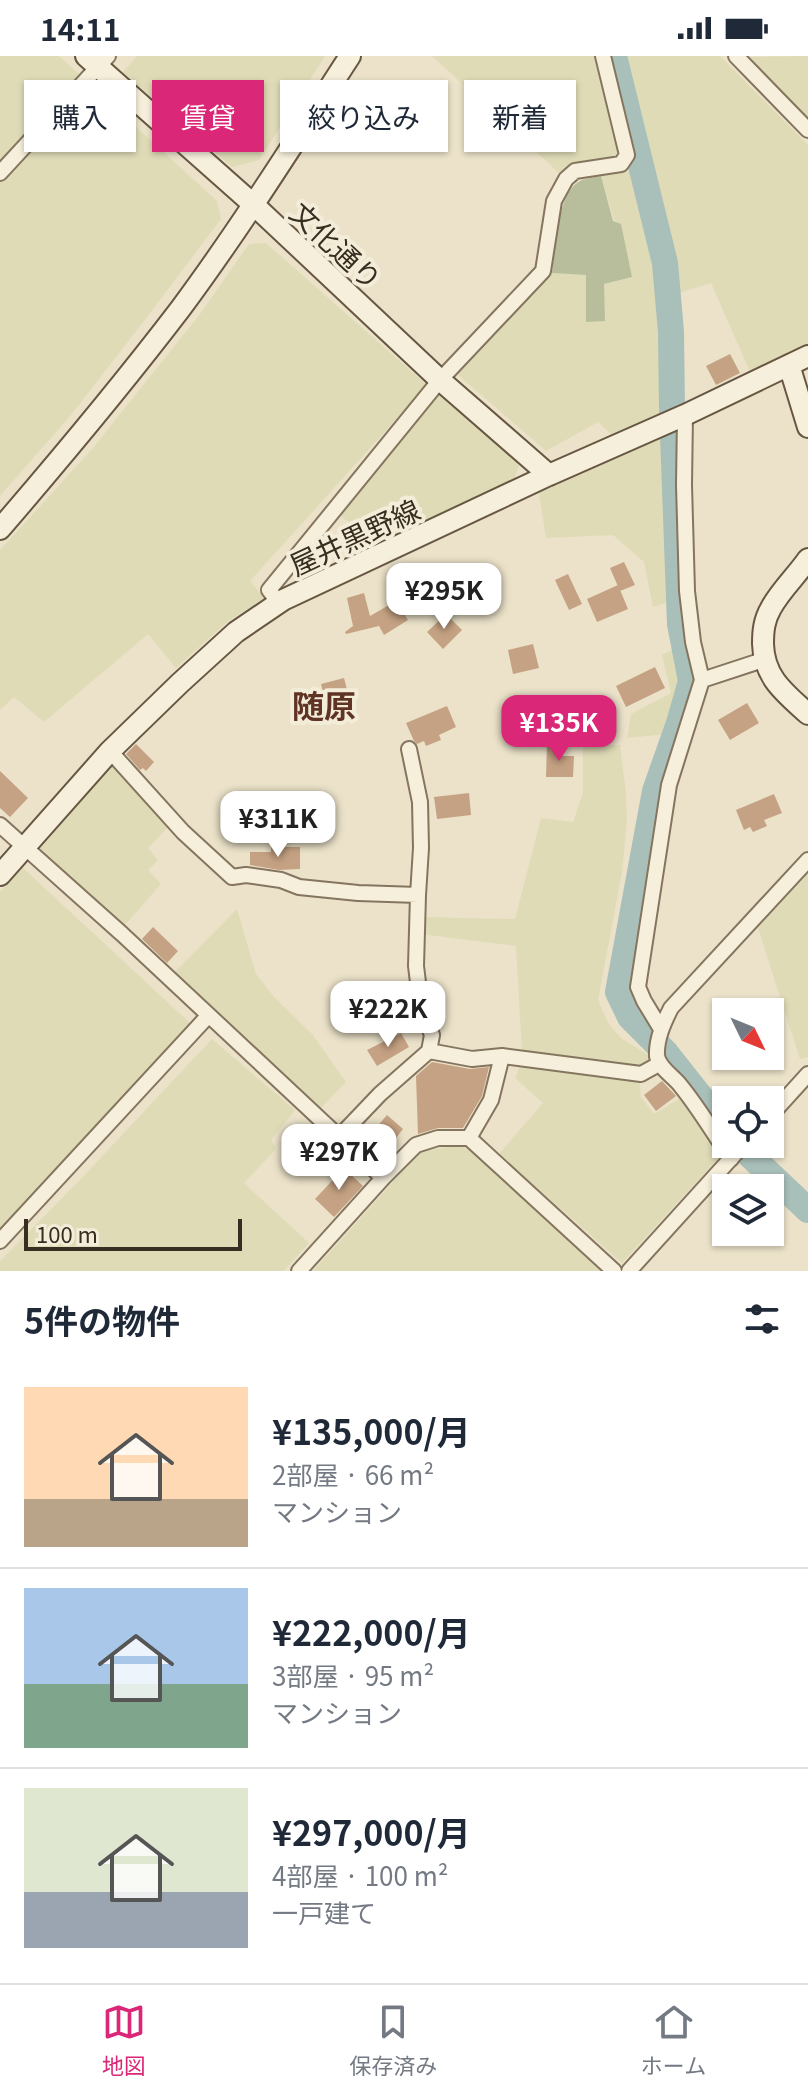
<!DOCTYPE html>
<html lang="ja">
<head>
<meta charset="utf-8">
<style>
	body { margin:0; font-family:Georgia,"Noto Sans JP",serif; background:#f6f6f7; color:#1f2937; height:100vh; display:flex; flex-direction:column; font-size:30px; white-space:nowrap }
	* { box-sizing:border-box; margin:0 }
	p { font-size:26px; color:#747a83 }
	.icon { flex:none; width:44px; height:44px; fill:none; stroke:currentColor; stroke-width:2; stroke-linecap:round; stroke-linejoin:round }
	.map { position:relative; height:1215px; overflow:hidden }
	.details { display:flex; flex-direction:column; background:#fff; flex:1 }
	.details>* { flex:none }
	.hud { position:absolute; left:24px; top:24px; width:760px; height:72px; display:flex; gap:16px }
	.needle { width:52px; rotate:133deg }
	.buttons { position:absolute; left:712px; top:942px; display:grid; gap:16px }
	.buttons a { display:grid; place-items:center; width:72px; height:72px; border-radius:0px; background:#fff; box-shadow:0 2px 6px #0004; font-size:40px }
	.scale { position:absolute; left:24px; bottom:20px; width:218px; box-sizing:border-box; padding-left:8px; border:4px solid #372d21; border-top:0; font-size:22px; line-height:28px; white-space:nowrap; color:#372d21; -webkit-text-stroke:6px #f3ecd8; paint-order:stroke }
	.price { position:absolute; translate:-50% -68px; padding:0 18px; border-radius:16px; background:#fff; color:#222; font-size:26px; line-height:52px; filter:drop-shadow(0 2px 4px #0008) }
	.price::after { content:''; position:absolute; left:50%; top:48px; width:24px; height:18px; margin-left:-12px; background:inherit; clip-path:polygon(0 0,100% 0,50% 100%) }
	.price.active { background:#db2777; color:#fff }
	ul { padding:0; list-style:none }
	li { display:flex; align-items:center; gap:24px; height:200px; padding:0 24px }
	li+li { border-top:2px solid #e0e1e3 }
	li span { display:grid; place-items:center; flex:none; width:224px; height:160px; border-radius:0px; color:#555 }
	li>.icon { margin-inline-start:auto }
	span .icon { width:96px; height:96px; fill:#fffc; stroke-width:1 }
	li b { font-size:34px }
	h2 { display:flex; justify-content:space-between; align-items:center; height:96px; padding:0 24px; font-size:34px }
	.tag { padding:0 28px; border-radius:0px; background:#fff; box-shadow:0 2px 6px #0004; font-size:28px; line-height:72px }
	.tag.active { background:#db2777; color:#fff }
	.status { display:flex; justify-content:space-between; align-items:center; height:56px; padding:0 40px; background:#fff; direction:ltr }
	.status svg { height:22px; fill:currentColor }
	.dock { display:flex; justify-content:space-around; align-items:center; height:112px; border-top:2px solid #e0e1e3; background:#fff; font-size:22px; color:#747a83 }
	.dock a { display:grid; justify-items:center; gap:4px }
	.dock .active { color:#db2777 }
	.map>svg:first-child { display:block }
</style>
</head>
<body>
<div class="status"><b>14:11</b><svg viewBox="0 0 49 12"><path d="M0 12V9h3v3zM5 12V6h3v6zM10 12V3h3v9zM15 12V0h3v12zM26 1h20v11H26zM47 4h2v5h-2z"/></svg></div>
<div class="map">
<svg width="808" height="1215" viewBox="0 0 808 1215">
	<rect width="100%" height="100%" fill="#ebe2c9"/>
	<!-- farmland -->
	<path fill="#dfdbb7" d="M 0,0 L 59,0 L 217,145 L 221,163 L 144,265 L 71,359 L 0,440 Z
		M 137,0 L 325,0 L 259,104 L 232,111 L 123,16 Z
		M 432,0 L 598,0 L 622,95 L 615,105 L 572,109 L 559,117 Z
		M 621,0 L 720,0 L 808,89 L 808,288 L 751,318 L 711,227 L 679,237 Z
		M 808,0 L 808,65 L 748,1 Z
		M 634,113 L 661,246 L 666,359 L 615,382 L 598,366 L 546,395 L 457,318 L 552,217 L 586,219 L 586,265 L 604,228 L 631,221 L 601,120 Z
		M 266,187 L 427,329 L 250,525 L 264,542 L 227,566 L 176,612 L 148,578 L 44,666 L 14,641 L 0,654 L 0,494 L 92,393 L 200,258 L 249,188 Z
		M 442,336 L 520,405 L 513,428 L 373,487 L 340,459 Z
		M 667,377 L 672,545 L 653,551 L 644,506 L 613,479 L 546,482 L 539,437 Z
		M 678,591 L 686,628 L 666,678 L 627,682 L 631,658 L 671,637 L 662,599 Z
		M 583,689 L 620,689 L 626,737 L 627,765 L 622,816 L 598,944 L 608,967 L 621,982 L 651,1001 L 641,1012 L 522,996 L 516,890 L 421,878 L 421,861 L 515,863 L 541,762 L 573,766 L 583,737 Z
		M 114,708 L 171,768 L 148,792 L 158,804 L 148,814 L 161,828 L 124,870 L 39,792 Z
		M 22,811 L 191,968 L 0,1174 L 0,836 Z
		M 808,818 L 808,1001 L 800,1003 L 758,872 Z
		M 237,853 L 256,918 L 275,942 L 312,978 L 346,1026 L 320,1053 L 174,917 Z
		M 212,983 L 295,1054 L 271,1084 L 276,1093 L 244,1127 L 309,1187 L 284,1215 L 0,1215 L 0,1205 L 76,1128 Z
		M 520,1010 L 639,1020 L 641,1041 L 654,1058 L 679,1043 L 719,1095 L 719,1101 L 622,1207 L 499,1098 L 543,1047 L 515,1022 Z
		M 458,1089 L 471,1095 L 601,1215 L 313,1215 L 420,1096 Z"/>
	<!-- cemetery -->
	<path fill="#b8be9c" d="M 601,120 L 613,165 L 621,168 L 632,221 L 604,228 L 605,265 L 586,266 L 586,219 L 552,217 C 555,193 557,134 582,124 C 588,122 595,121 601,120 Z"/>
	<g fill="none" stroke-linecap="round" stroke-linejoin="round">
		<!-- river -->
		<path stroke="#a9bfba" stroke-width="26" d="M 614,0 L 665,207 L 671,276 L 672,352 L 680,568 L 691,625 L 679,667 L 655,735 L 618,936 L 630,961 L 666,997 L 726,1073
			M 738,1088 L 808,1154"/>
	</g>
	<!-- building -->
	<path fill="#c5a283" d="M 730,298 L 740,317 L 716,329 L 706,310 Z
		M 624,506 L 635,529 L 620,535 L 610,512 Z
		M 568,518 L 582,548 L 569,554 L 555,524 Z
		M 618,529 L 628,553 L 597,566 L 587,543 Z
		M 364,537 L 370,560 L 396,545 L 408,564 L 384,579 L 379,570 L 346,578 L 345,576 L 353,570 L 347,542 Z
		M 446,558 L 462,574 L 443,593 L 427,576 Z
		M 533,588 L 539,612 L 513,618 L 508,594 Z
		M 655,611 L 665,632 L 626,651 L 616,630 Z
		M 344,622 L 348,637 L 325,643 L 321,628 Z
		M 747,647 L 759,667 L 730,684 L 718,664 Z
		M 447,650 L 456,671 L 439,679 L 441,684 L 426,690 L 424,685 L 417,688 L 414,685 L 406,667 Z
		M 585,656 L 610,656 L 610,677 L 586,677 Z
		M 136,688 L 154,706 L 146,715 L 143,712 L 140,714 L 126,698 Z
		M 547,689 L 563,689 L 562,700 L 574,700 L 573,721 L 546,721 Z
		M 0,715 L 28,742 L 10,761 L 0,752 Z
		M 469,737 L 471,759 L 437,763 L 434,741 Z
		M 774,738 L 782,757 L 764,764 L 767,770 L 753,776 L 750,771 L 744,774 L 736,754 Z
		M 271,791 L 300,791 L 300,813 L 279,814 L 250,809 L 250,796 L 271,796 Z
		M 153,871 L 178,895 L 167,907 L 142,883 Z
		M 401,977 L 409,991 L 377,1010 L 367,994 Z
		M 432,1006 L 470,1013 L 489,1011 L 482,1040 L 463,1072 L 438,1072 L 418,1078 L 416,1020 Z
		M 662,1025 L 676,1040 L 656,1055 L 644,1039 Z
		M 387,1059 L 403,1073 L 392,1087 L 376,1072 Z
		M 344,1112 L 363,1130 L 334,1161 L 315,1143 Z"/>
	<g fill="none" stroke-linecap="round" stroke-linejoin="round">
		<!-- street casing -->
		<g stroke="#85755f" stroke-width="18">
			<path id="street" d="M 736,0 L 808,74
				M 0,117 L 108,0
				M 279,547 L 269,534 L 440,324 L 543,215 L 554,145 L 566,123 L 575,115 L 621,108 L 627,99 L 603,0
				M 702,624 L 763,604
				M 409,693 L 420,746 L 421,792 L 418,839
				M 110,695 L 183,776 L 232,821 L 246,819 L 281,824 L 299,831 L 358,837 L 418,839 L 416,910 L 421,951 L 432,979 L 429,995 L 380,1038 L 339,1081
				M 0,769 L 122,878 L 383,1122
				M 661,973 L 644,945 L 638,931 L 669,729 L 702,624 L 693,586 L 687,535 L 684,429 L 685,359
				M 429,995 L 472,1003 L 502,1000 L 641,1018 L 659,1008
				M 770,1060 L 808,1018
				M 469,1082 L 491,1044 L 502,1000
				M 731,1103 C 714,1078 699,1052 680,1029 C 673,1020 659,1012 657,1000 C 656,983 664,966 671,952 L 808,804
				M 0,1185 L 208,960
				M 299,1215 L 383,1122 L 416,1089 L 438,1082 L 469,1082 L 614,1215
				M 629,1215 L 744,1088"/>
		</g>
		<!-- secondary casing -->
		<g stroke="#675742" stroke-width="24">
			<path id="secondary" d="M 86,0 L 254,149 L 440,324 L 549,419
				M 789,309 L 808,371
				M 0,473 C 62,401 123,328 181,252 C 241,171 295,85 350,0
				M 808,503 C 797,519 780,535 771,552 C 764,564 763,575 763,588 C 764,622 785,637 808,658
				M 0,819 L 110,695 L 180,627 L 236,576 L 283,544 L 549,419 L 685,359 L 808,300"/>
		</g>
		<!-- street -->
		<use href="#street" stroke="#f6efdc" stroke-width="14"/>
		<!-- secondary -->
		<use href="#secondary" stroke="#f6efdc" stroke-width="20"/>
	</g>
	<g text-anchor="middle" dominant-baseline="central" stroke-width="8" stroke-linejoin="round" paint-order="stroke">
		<!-- street labels -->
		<g font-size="28" fill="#372d21" stroke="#f3ecd8">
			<text transform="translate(337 189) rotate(43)">文化通り</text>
			<text transform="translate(354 480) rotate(-25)">屋井黒野線</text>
		</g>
		<!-- quarter labels -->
		<g font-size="32" font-weight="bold" fill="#603425" stroke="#f3ecd8">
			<text x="324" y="648">随原</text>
		</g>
	</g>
</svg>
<div class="buttons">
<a><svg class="needle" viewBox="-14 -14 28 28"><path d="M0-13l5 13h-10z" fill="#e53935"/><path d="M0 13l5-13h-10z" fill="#747a83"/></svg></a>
<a><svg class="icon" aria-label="locate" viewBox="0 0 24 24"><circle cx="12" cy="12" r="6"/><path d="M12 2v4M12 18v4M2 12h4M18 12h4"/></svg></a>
<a><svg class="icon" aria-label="layers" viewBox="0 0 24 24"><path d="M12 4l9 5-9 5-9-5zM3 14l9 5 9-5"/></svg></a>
</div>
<div class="scale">100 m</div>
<b class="price" style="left:444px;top:575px">¥295K</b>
<b class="price active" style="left:559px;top:707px">¥135K</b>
<b class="price" style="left:278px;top:803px">¥311K</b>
<b class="price" style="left:388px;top:993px">¥222K</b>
<b class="price" style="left:339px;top:1136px">¥297K</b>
<div class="hud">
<a class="tag">購入</a>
<a class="tag active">賃貸</a>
<a class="tag">絞り込み</a>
<a class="tag">新着</a>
</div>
</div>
<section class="details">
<h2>5件の物件<svg class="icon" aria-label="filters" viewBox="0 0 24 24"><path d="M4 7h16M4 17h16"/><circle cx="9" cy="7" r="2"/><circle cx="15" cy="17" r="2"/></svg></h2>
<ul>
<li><span style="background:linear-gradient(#ffd9b3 70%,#b9a48a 0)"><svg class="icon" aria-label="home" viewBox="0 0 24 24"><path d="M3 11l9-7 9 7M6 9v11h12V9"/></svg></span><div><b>¥135,000/月</b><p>2部屋 · 66 m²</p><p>マンション</p></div></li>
<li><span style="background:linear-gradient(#a9c7e8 60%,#7fa58c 0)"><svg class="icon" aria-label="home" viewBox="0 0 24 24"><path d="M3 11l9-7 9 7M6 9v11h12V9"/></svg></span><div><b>¥222,000/月</b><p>3部屋 · 95 m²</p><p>マンション</p></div></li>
<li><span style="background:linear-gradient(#dfe7d0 65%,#9aa5b1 0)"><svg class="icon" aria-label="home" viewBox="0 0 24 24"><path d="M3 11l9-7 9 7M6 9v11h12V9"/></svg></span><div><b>¥297,000/月</b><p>4部屋 · 100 m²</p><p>一戸建て</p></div></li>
</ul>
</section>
<nav class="dock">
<a class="active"><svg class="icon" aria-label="map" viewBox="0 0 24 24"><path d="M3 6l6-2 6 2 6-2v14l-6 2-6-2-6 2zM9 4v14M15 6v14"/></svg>地図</a>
<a><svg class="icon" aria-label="saved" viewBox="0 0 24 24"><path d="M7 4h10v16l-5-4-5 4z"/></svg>保存済み</a>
<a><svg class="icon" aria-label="home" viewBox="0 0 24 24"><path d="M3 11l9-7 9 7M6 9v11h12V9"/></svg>ホーム</a>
</nav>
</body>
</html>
